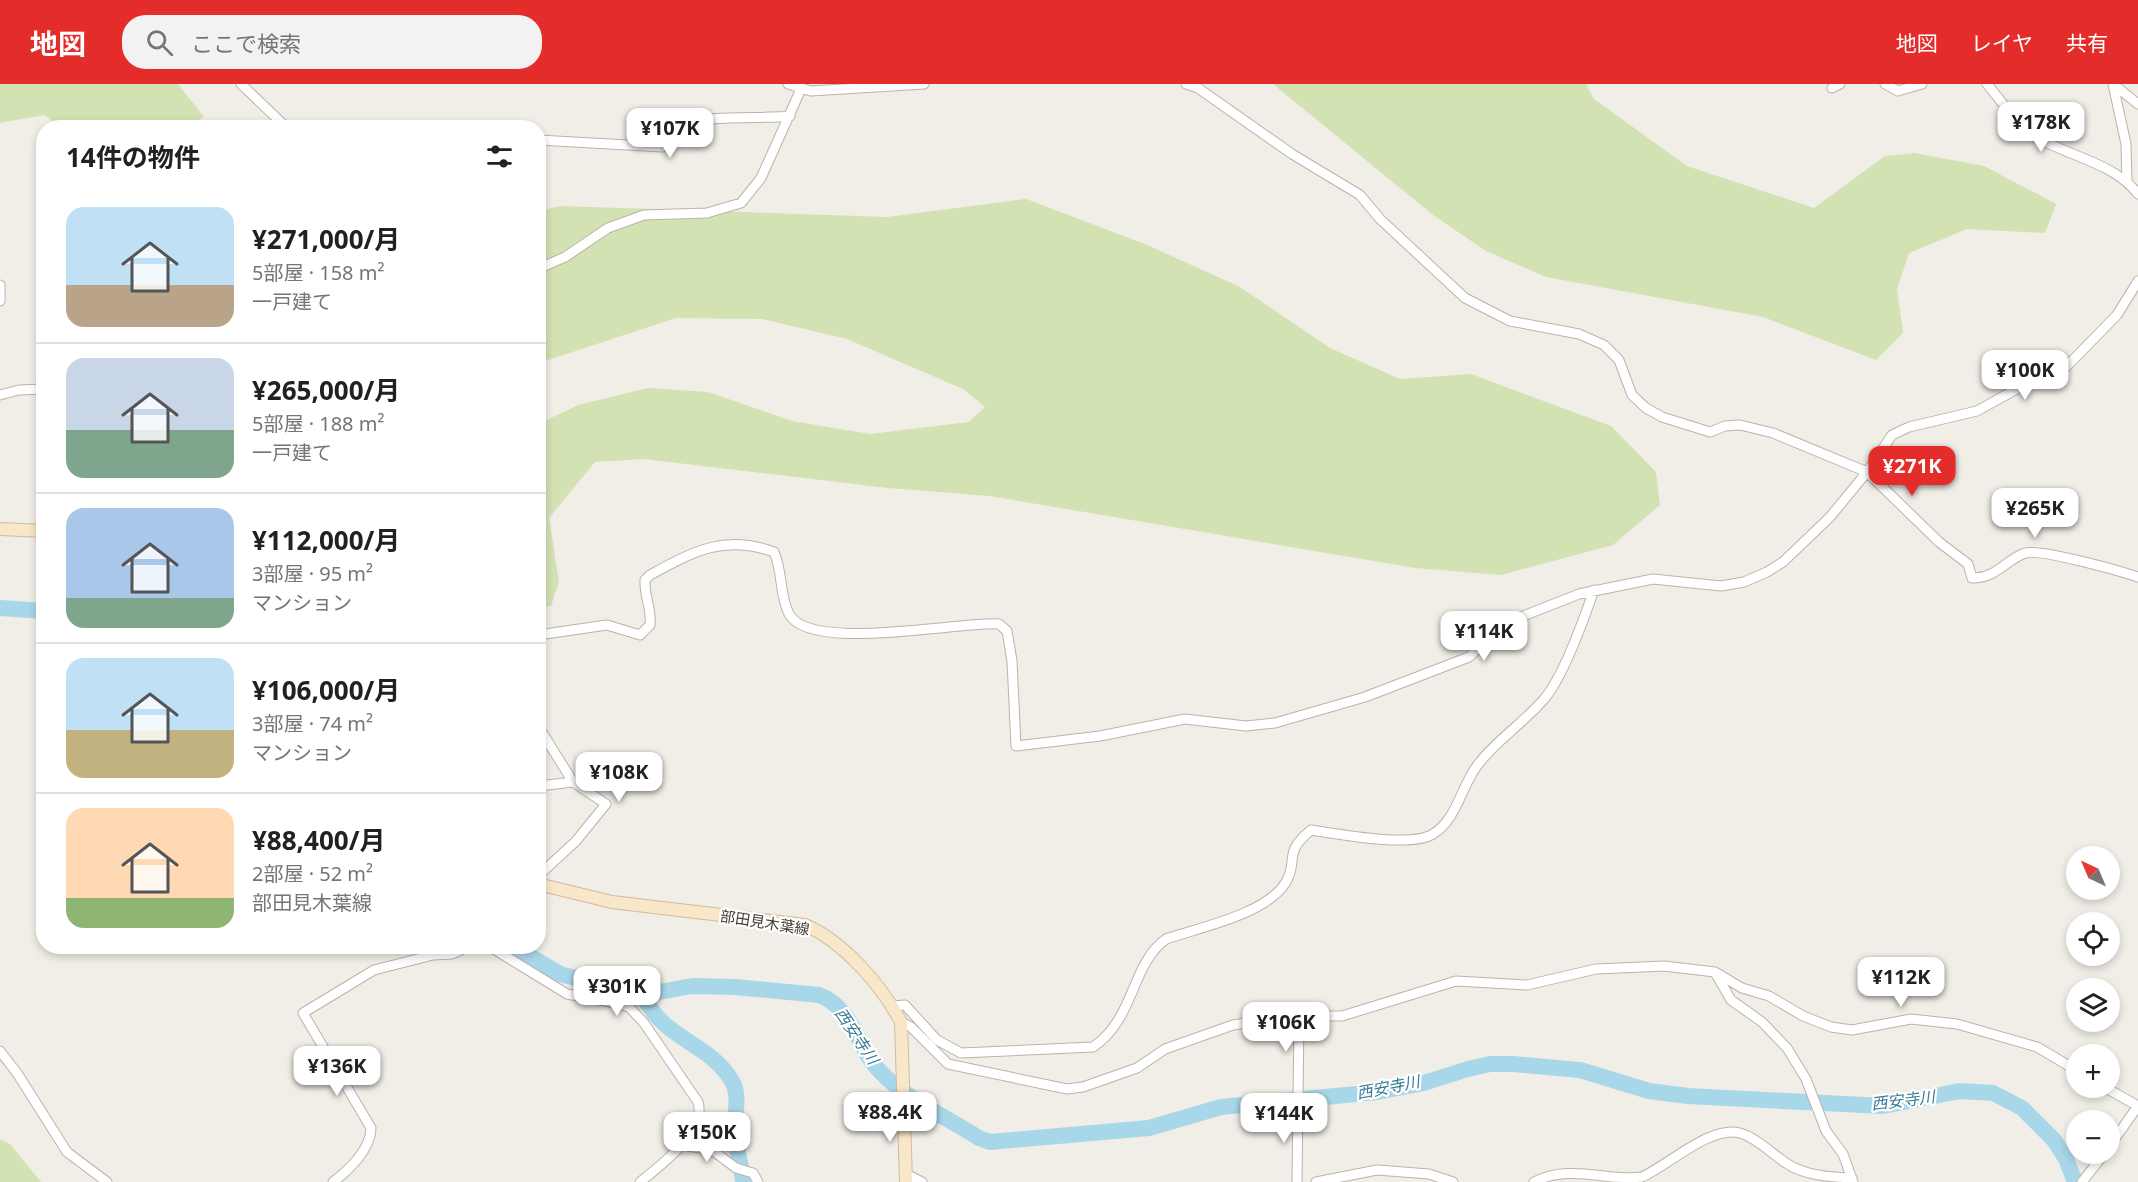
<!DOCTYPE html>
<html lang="ja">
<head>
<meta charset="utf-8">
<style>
	body { margin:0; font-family:"Noto Sans","Noto Sans JP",sans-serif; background:#f2f2f2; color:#202124; height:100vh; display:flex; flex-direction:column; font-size:22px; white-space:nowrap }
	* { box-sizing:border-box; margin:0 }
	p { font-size:20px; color:#757577 }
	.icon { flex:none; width:33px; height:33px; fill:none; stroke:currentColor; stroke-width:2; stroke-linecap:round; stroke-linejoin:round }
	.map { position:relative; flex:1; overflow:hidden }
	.panel { position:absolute; left:36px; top:36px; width:510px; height:834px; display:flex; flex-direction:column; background:#fff; border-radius:24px; box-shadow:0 3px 9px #0003 }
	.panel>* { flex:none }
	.needle { width:39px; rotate:316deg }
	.fabs { position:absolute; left:2066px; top:762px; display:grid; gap:12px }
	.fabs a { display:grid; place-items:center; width:54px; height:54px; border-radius:50%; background:#fff; box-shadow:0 3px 9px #0003; font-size:30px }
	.price { position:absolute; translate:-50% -51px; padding:0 14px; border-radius:12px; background:#fff; color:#222; font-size:20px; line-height:39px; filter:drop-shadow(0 2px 3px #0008) }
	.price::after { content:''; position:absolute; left:50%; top:36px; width:18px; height:14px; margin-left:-9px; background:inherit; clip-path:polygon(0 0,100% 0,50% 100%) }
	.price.current { background:#e42c2a; color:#fff }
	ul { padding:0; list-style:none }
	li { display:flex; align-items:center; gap:18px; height:150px; padding:0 30px }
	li+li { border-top:2px solid #e0e0e0 }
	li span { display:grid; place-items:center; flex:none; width:168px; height:120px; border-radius:18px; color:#555 }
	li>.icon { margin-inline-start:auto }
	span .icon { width:72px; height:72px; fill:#fffc; stroke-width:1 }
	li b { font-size:26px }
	h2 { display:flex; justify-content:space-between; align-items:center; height:72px; padding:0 30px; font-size:26px }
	header { display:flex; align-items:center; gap:36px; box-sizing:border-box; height:84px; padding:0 30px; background:#e42c2a; color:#fff }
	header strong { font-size:28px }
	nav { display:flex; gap:33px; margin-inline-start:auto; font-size:21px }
	.search { width:420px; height:54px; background:#f2f2f2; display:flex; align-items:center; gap:15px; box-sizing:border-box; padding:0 21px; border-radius:24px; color:#757577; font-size:22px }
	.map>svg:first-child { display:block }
</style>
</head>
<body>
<header>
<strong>地図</strong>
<div class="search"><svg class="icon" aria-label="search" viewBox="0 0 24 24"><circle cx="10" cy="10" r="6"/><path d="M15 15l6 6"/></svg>ここで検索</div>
<nav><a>地図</a><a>レイヤ</a><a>共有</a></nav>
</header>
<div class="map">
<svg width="2138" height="1098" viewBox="0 0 2138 1098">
	<rect width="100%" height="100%" fill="#f1ede7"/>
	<!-- green -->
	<path fill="#d3e2b3" d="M 0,0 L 178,0 L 204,33 L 186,43 L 63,44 L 44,31 L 0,39 Z
		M 1273,0 L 1586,0 L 1594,15 L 1687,82 L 1814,124 L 1885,72 L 1914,69 L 1984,82 L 2056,120 L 2045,149 L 1967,145 L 1909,169 L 1897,205 L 1903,249 L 1876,276 L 1763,233 L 1546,193 L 1486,167 L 1433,131 Z
		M 1026,115 L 1145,160 L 1240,203 L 1330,264 L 1400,295 L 1471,290 L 1611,342 L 1656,388 L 1660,421 L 1613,461 L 1501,491 L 1415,484 L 990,412 L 888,404 L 643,375 L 595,378 L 549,434 L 559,498 L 551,522 L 539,523 L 539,340 L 578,321 L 648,304 L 708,308 L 792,337 L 870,350 L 969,338 L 985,323 L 963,305 L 847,255 L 762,235 L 676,234 L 539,279 L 538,127 L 561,122 L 887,133 Z
		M 0,1055 L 10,1060 L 41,1098 L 0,1098 Z"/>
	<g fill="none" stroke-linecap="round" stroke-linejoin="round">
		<!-- river -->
		<path stroke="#a8d7e9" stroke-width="16" d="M 0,524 L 44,527
			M 512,862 L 560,890 L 643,911 C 663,956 709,958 732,997 C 742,1015 732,1034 735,1052 C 737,1068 742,1082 743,1098
			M 643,911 L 692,902 L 735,903 L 819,911 C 847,921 855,951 870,975 C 894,1010 943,1031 979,1054 L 990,1058 L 1149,1044 L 1221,1023 L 1377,1008 L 1424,999 L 1468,985 L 1490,980 L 1513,980 L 1580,986 L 1649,1007 L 1688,1012 L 1883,1022 L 1960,1007 L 1993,1009 L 2022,1024 L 2054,1056 L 2066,1075 L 2075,1098"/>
		<!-- street casing -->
		<g stroke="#bcb3aa" stroke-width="11">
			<path id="street" d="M 241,0 L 287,44
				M 788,0 L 811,7 L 924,0
				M 1186,0 L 1198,4 L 1292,70 L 1360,111 L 1380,135 L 1465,214 L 1510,237 L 1579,250 L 1604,261 L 1619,276 L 1632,311 L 1646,324 L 1662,333 L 1710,348 L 1725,342 L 1740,341 L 1773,349 L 1867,388 L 1939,458 L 1968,480 L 1972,494 C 1997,494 2004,477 2025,469 C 2039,464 2120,487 2138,493
				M 1885,0 L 1898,7 L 1922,0
				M 1987,0 C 2003,19 2017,41 2038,54 C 2071,73 2114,79 2138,110
				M 2113,0 L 2126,60 L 2127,96
				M 2113,0 L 2138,20
				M 1832,4 L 1840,0
				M 538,56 L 663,63 C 674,56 682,46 692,39 C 704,31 770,35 790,32
				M 538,185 L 565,173 L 608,144 L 644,131 L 707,129 L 741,119 L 761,94 L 801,5
				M 0,201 L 0,217
				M 0,311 L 19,306 L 44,305
				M 538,551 L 607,541 L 640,551 L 650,541 C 652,525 644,512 645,496 L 650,491 C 694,467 725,450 774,468 C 783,488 779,510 789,530 C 810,569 960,537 999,540 L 1007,547 L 1012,577 L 1016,662 L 1100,652 L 1185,635 L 1246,642 L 1275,639 L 1365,613 L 1469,573 L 1503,540 L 1579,510 L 1653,495 L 1721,502 L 1744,498 L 1767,488 L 1783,478 L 1830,433 L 1867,388 L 1892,351 L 1909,343 L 1977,327 L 2031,297 L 2065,284 L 2117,231 L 2138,197
				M 538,642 L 573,698 L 606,720 L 576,757 L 538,792
				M 538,702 L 573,698
				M 489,862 L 567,910 L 621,920 L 630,924 L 644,939 L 698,1018 C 707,1047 660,1082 640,1098
				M 1716,890 L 1731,916 L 1762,938 L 1787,964 L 1806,995 L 1826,1047 L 1843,1070 L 1853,1098
				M 892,922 L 905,921 L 937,956 L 961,969 L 1093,963 C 1135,935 1131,880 1166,855 C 1201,843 1267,830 1286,798 C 1299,775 1282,770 1311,746 C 1338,750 1411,764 1433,750 C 1458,735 1462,698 1480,678 C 1499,654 1526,637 1545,614 C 1564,591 1584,535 1594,506
				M 901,938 L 911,943 L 948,980 L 1067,1005 L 1083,1003 L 1137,984 L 1165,965 L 1233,941 L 1291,932 L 1342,932 L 1456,897 L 1527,901 L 1596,885 L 1664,882 L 1715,888 L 1742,904 L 1769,912 L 1803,932 L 1831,943 L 1852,946 L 1911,935 L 1957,940 L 2037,963 L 2076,986
				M 0,967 L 17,989 L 67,1068 L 107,1098
				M 2106,1004 L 2138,1022
				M 682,1061 L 712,1066 L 736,1084 L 753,1089 L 758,1098
				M 2109,1063 L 2138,1022
				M 906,1090 L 922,1098
				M 333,1098 C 349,1086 371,1065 371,1044 L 303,929 L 374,886 L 433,871 L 452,870 L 470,862
				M 1297,1098 L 1299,932
				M 1316,1098 L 1377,1086 L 1429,1090 L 1453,1098
				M 1534,1098 C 1569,1079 1609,1098 1642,1093 C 1670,1080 1711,1041 1740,1049 C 1757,1054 1772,1070 1786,1079 C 1805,1092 1830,1093 1852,1094
				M 2082,1098 L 2104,1070"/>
		</g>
		<!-- secondary casing -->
		<g stroke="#d0bb9c" stroke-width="14">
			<path id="secondary" d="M 0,445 L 44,447
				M 538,800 L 612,818 L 805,841 C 843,857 882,902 901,938 L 906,1098"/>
		</g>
		<!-- street -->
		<use href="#street" stroke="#fff" stroke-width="9"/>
		<!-- secondary -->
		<use href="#secondary" stroke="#f9e7c9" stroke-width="12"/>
	</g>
	<g text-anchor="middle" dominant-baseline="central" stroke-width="4.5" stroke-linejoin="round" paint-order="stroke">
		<!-- street labels -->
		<g font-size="15" fill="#443d36" stroke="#fff">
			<text transform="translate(765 838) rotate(9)">部田見木葉線</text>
		</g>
		<!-- water labels -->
		<g font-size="16" font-style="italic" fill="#367b96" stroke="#fff">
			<text transform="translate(857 952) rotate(56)">西安寺川</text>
			<text transform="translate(1388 1003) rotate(-11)">西安寺川</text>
			<text transform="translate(1903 1016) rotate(-7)">西安寺川</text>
		</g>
	</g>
</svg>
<div class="fabs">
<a><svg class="needle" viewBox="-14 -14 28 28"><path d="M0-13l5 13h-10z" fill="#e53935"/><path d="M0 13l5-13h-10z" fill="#757577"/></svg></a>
<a><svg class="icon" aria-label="locate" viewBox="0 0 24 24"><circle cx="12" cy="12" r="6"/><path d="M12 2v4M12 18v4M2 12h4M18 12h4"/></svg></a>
<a><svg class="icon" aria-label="layers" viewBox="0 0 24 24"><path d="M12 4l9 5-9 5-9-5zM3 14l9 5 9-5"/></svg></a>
<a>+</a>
<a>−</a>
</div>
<b class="price" style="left:2041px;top:69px">¥178K</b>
<b class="price" style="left:670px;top:75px">¥107K</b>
<b class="price" style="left:2025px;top:317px">¥100K</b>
<b class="price current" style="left:1912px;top:413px">¥271K</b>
<b class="price" style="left:2035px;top:455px">¥265K</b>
<b class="price" style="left:1484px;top:578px">¥114K</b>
<b class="price" style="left:619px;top:719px">¥108K</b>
<b class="price" style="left:1901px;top:924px">¥112K</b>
<b class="price" style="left:617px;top:933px">¥301K</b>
<b class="price" style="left:1286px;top:969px">¥106K</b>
<b class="price" style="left:337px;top:1013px">¥136K</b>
<b class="price" style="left:890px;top:1059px">¥88.4K</b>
<b class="price" style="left:1284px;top:1060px">¥144K</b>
<b class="price" style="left:707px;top:1079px">¥150K</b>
<section class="panel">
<h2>14件の物件<svg class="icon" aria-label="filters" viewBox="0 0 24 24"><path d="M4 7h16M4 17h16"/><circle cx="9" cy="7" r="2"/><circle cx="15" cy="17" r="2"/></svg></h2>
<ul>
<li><span style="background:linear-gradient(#bfe0f5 65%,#b9a48a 0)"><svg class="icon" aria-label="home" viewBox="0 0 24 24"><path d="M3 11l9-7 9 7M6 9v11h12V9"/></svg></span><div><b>¥271,000/月</b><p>5部屋 · 158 m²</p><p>一戸建て</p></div></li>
<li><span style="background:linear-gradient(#c9d6e8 60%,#7fa58c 0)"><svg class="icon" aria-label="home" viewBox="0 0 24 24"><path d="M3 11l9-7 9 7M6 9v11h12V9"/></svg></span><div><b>¥265,000/月</b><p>5部屋 · 188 m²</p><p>一戸建て</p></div></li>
<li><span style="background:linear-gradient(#a9c7e8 75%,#7fa58c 0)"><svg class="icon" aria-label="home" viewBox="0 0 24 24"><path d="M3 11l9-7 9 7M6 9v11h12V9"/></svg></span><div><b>¥112,000/月</b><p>3部屋 · 95 m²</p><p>マンション</p></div></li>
<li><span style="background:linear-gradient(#bfe0f5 60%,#c2b280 0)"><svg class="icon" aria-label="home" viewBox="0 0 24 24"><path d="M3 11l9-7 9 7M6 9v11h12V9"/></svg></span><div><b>¥106,000/月</b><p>3部屋 · 74 m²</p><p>マンション</p></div></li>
<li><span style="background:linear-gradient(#ffd9b3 75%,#8fb573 0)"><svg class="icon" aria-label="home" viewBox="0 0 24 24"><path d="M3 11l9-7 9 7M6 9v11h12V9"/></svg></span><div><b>¥88,400/月</b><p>2部屋 · 52 m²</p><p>部田見木葉線</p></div></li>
</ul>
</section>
</div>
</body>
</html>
